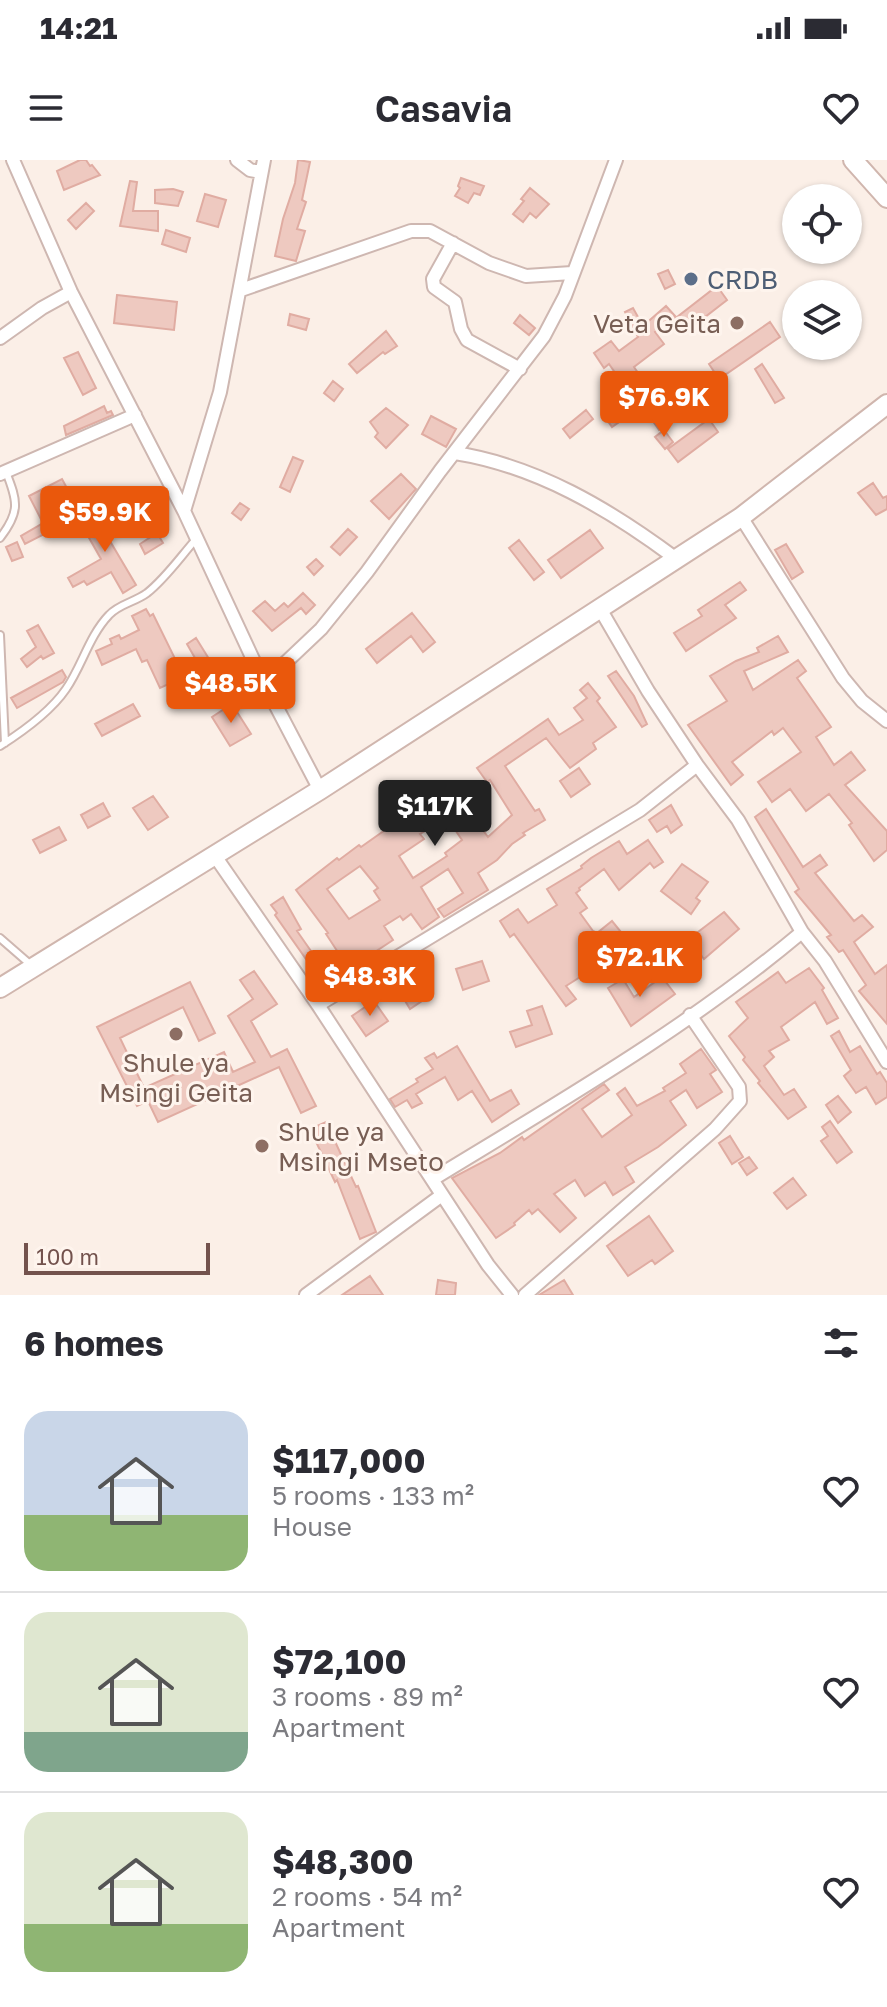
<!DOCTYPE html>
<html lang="en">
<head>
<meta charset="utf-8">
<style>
	body { margin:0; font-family:"Golos Text",sans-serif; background:#f7f7f7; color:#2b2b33; height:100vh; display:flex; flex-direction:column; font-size:30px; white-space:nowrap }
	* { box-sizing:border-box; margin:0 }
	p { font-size:26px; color:#7c7c81 }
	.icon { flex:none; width:44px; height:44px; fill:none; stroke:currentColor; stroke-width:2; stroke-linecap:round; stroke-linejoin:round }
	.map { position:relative; height:1135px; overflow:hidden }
	.side { display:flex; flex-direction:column; background:#fff; flex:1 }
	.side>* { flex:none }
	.tools { position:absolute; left:782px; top:24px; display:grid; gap:16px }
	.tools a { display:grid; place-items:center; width:80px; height:80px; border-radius:50%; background:#fff; box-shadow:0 2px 6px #0004; font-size:40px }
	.scale { position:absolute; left:24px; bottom:20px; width:186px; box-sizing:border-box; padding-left:8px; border:4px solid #73524d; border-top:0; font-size:22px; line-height:28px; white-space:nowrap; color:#73524d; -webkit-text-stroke:6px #fef4ed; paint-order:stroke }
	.price { position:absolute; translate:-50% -68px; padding:0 18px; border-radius:8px; background:#ea580c; color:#fff; font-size:26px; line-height:52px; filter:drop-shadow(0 2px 4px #0008) }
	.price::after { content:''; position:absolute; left:50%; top:48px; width:24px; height:18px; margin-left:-12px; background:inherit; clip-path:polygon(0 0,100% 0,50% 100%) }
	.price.on { background:#222; color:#fff }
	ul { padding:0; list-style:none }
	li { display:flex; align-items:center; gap:24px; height:200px; padding:0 24px }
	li+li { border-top:2px solid #e1e1e2 }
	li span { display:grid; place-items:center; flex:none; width:224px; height:160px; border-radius:24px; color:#555 }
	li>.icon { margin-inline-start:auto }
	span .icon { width:96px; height:96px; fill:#fffc; stroke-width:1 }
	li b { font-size:34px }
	h2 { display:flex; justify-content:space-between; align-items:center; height:96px; padding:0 24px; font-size:34px }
	.status { display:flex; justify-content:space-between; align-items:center; height:56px; padding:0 40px; background:#fff; direction:ltr }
	.status svg { height:22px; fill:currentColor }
	header { display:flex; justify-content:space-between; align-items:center; height:104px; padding:0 24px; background:#fff; font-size:36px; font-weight:600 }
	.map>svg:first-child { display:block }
</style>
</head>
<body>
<div class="status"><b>14:21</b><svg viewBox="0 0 49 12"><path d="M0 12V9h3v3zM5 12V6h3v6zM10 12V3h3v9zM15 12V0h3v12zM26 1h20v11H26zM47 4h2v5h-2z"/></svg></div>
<header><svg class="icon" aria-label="menu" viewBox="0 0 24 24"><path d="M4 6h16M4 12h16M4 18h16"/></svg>Casavia<svg class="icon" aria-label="heart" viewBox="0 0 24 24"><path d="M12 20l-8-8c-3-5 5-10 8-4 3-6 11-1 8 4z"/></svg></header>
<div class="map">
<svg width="887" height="1135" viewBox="0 0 887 1135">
	<rect width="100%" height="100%" fill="#fbefe7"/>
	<!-- building -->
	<path fill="#eec9c0" stroke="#e0aca2" stroke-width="2" fill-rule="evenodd" d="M 80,0 L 86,0 L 90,6 L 92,5 L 100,15 L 64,30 L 57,11 Z
		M 298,0 L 310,2 L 302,40 L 306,42 L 297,69 L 305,71 L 296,101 L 275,96 L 283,59 L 295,23 Z
		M 461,18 L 484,26 L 480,35 L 474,33 L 468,43 L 455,36 L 460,28 L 458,26 Z
		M 130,21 L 137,22 L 133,51 L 158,51 L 158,71 L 120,66 Z
		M 530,28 L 549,44 L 536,58 L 530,53 L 523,62 L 513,54 L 524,41 L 521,39 Z
		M 173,29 L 183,32 L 178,46 L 155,43 L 155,30 Z
		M 205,34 L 226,40 L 218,67 L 197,61 Z
		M 86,43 L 94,51 L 76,69 L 68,60 Z
		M 166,70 L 190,78 L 186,92 L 162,84 Z
		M 668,110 L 675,124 L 665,129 L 658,114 Z
		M 717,126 L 727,140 L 683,174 L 672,161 Z
		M 117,135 L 177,142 L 174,170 L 114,163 Z
		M 666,146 L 675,156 L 655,172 L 664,184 L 634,207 L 663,249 L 686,234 L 694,247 L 659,270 L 648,254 L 645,256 L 609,204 L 604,208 L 594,193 L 611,181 L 619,191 L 638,177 L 625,152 L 633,148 L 643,166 Z
		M 290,154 L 309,159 L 306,170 L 288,165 Z
		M 520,155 L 535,168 L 529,175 L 514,163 Z
		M 770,162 L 780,177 L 719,219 L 709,204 Z
		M 386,171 L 397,186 L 385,194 L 383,192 L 357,213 L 349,204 Z
		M 78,192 L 96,228 L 83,235 L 64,198 Z
		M 762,204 L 784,238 L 775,243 L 755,209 Z
		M 333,221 L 343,229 L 334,241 L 324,233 Z
		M 104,246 L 107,253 L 111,251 L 113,255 L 66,275 L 64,266 Z
		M 386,248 L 408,265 L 386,288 L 375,277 L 378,273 L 370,262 Z
		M 586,250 L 593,259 L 570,278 L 563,269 Z
		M 615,250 L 622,260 L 612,267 L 605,257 Z
		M 431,256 L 456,269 L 446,287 L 422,274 Z
		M 709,259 L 718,272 L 678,302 L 668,289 Z
		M 664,270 L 673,282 L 665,289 L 655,277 Z
		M 293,297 L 303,301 L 290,332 L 280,327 Z
		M 401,314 L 416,329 L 389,359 L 371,341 Z
		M 62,319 L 69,332 L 73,330 L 88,358 L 51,377 L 48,372 L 25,384 L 21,376 L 43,363 L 29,336 Z
		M 873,323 L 883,338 L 887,336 L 887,349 L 876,355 L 858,333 Z
		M 240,343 L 249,349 L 241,360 L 232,353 Z
		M 119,349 L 128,364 L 107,376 L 136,425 L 123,433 L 111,412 L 87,425 L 84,421 L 73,427 L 68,418 L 101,399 L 84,369 Z
		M 348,369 L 357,377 L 340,395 L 331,387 Z
		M 590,370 L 603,388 L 561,418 L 548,400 Z
		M 157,373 L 163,383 L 145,394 L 140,384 Z
		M 519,380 L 544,412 L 534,420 L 509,388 Z
		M 17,382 L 23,397 L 12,401 L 6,387 Z
		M 786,384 L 803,412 L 792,419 L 775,390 Z
		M 316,399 L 323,406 L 314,415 L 307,407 Z
		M 740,422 L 746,430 L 725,445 L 736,458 L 686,491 L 674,473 L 702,456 L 698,450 Z
		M 303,433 L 315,445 L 306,454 L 301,448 L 272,471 L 253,451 L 265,441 L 275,451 L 284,443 L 288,447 Z
		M 146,449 L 150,456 L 153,454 L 184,517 L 160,528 L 147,500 L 142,502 L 136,489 L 102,505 L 96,491 L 112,484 L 110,479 L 119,475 L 121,479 L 139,470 L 132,456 Z
		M 412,453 L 435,482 L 423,492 L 411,476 L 377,503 L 366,489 Z
		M 38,465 L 54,493 L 43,499 L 41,496 L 27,507 L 21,499 L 36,487 L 27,471 Z
		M 778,476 L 788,492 L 744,511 L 753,530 L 798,500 L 806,511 L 797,518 L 831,567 L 816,577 L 834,605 L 851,592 L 865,610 L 845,625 L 887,671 L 887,690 L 874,701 L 849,665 L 852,663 L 829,634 L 806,651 L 790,629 L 772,642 L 758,622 L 801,592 L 783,568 L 774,575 L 772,571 L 732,602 L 743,615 L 731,625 L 688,565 L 727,541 L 710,516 L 736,501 L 759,492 L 757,488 Z
		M 196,478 L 209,499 L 199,505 L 187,484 Z
		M 209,504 L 220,524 L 216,526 L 220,533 L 202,541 L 190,515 Z
		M 62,510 L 66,517 L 63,522 L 17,548 L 11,538 Z
		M 616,511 L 634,536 L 647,564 L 642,567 L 608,516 Z
		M 588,523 L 600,538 L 597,541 L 616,567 L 593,583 L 596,589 L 570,608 L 546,578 L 505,606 L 535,651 L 539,649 L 545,660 L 523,673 L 525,675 L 512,684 L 497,700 L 478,713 L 488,730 L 444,757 L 438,749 L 463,733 L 448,709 L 421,727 L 439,757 L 422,769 L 411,754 L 403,760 L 400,756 L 384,766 L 393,780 L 349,809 L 326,774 L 328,773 L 296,730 L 337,698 L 339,700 L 359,685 L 361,687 L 449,625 L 488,677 L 512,655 L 490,620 L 487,622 L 477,608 L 548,559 L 559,575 L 583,560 L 574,548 L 587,538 L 580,530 ZM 447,658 L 462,680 L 445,693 L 447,696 L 413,718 L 399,696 L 424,679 L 420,674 ZM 360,706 L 378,728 L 374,731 L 380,740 L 349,759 L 327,729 Z
		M 133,544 L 140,556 L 102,576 L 95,564 Z
		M 232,544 L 251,574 L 230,586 L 212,557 Z
		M 579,608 L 590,624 L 571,637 L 560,621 Z
		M 153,636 L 168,657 L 148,670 L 133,648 Z
		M 103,643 L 110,656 L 88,668 L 81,655 Z
		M 671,645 L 682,665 L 671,673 L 667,666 L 657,672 L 649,660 Z
		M 766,649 L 803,707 L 820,695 L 827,705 L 815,713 L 854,761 L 862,755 L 873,767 L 854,782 L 875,814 L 887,805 L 887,864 L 859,831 L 866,825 L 843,790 L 839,792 L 827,777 L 831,775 L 795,732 L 799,729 L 755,657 Z
		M 59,667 L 66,680 L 40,693 L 33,680 Z
		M 648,680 L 663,702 L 654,708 L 650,703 L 619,730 L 604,709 L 579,728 L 580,730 L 576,733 L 587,748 L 580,753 L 593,771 L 597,773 L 612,761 L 621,772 L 580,800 L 588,812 L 566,826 L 576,839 L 566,846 L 514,774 L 510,777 L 500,761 L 518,749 L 528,763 L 557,745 L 547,729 L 582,708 L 581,706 L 591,698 L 619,681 L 627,694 Z
		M 682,704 L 708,722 L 696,738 L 700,741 L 691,754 L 661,731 Z
		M 283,737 L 301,769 L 297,771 L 320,804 L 313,809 L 275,755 L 277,753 L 271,745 Z
		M 724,752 L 739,769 L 704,799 L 689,779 Z
		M 482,801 L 489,821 L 463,830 L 456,809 Z
		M 809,808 L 824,828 L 822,830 L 838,858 L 827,864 L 815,842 L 781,867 L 789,880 L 769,891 L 774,897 L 764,906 L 784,935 L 794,929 L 806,947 L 788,959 L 758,923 L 760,921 L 743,900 L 745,897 L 729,876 L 748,858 L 736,842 L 778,812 L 786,823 Z
		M 254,811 L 277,844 L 251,861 L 271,897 L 287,889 L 316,946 L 301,953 L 279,907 L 158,962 L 148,941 L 137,946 L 97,867 L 190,822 L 215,873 L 199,881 L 183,847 L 120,878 L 144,928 L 224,892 L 233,912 L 255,902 L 228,856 L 253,839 L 240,820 Z
		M 662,817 L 675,834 L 631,866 L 608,828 L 623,819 L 634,837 Z
		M 416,818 L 428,837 L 410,849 L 398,829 Z
		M 374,841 L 388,861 L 366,876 L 352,856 Z
		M 542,846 L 552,874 L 516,887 L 510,872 L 532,865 L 527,851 Z
		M 839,871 L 850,892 L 860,886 L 877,914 L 880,912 L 887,923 L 887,937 L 876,944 L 866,927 L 856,933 L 844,916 L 851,910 L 831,876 Z
		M 457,886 L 490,941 L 511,930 L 519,944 L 492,962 L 472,931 L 458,940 L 445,917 L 416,934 L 422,943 L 412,948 L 407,940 L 395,947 L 390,939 L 418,922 L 416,919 L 433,909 L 425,898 L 434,893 L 437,898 Z
		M 701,889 L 716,910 L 710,914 L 722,932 L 697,948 L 686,930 L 670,941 L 686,965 L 658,987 L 625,1007 L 634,1022 L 613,1035 L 605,1022 L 585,1036 L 575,1020 L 554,1034 L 576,1058 L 560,1072 L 538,1049 L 532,1054 L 529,1050 L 514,1063 L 515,1065 L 496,1078 L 452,1018 L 500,993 L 522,977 L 524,980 L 604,924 L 609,930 L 582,949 L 602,977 L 632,955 L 617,934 L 625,928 L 637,946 L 665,931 L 663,928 L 686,913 L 680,904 Z
		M 838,936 L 851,952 L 838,963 L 826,945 Z
		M 830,961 L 852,992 L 837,1003 L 821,981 L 828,976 L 822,967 Z
		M 326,962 L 356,1027 L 358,1026 L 376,1072 L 360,1079 L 337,1020 L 335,1022 L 310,969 Z
		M 730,976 L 743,997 L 732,1004 L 719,983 Z
		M 749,997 L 757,1008 L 747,1015 L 739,1003 Z
		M 793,1018 L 806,1035 L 787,1049 L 774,1033 Z
		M 649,1056 L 673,1091 L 655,1104 L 652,1100 L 628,1116 L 607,1086 Z
		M 370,1116 L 383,1135 L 342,1135 Z
		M 438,1120 L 456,1123 L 455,1135 L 436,1135 Z
		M 564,1120 L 573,1135 L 539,1135 Z"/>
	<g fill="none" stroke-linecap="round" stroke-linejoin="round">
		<!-- lane casing -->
		<g stroke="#ceb7b1" stroke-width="10">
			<path id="lane" d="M 0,378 C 20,352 18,342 6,312
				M 0,475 L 5,583
				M 0,586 C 22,572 51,551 66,529 C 82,506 89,476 109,455 C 119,444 135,442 147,433 C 166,418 181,396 197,378
				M 0,778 L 31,805"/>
		</g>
		<!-- street casing -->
		<g stroke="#ceb7b1" stroke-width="16">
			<path id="street" d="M 13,0 L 71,132 L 184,351 L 264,523 L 320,630
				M 237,0 L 250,10 L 261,12
				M 453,83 L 433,119 L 434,127 L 455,142 L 461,169 L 467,180 L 520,209
				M 241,130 L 411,71 L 430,71 L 489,103 L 526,116 L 572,113
				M 0,178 L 42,148 L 71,132
				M 455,293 C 537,306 609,349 675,398
				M 0,314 L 135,255
				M 184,351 L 220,232 L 264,0
				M 741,357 L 843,518 L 862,541 L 887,561
				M 599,447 L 648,531 L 697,605 L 738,660 L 802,772 L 825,801 L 887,902
				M 264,523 L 321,469 L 367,412 L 440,311 L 544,176 L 565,136 L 616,0
				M 215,696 L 318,845 L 488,1105 L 512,1135
				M 318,845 L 640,650 L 697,605
				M 433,1019 C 559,942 689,867 802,772
				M 306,1135 L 442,1035
				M 525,1135 L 715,969 L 740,941 L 739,927 L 690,855"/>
		</g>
		<!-- secondary casing -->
		<g stroke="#d0b6ae" stroke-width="22">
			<path id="secondary" d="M 853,0 L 887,38
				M 0,828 L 320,630 L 741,357 L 887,244"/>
		</g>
		<!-- lane -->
		<use href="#lane" stroke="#fff" stroke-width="6"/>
		<!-- street -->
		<use href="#street" stroke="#fff" stroke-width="12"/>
		<!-- secondary -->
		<use href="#secondary" stroke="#fff" stroke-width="18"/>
	</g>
	<!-- markers -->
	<circle fill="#5c6f8a" stroke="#fef4ed" stroke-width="3" cx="691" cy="119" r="8"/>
	<g fill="#8d6e63" stroke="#fef4ed" stroke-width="3">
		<circle cx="737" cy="163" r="8"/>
		<circle cx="176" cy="874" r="8"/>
		<circle cx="262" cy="986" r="8"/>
	</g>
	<g text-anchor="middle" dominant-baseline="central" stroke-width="6" stroke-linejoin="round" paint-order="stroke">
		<!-- service labels -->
		<g font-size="26" fill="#4e5e75" stroke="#fef4ed" text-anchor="start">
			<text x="707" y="119">CRDB</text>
		</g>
		<!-- education labels -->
		<g font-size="26" fill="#785e54" stroke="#fef4ed" text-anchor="end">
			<text x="721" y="163">Veta Geita</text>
			<text x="176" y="902" text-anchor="middle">Shule ya<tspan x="176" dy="30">Msingi Geita</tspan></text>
			<text x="278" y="971" text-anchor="start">Shule ya<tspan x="278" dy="30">Msingi Mseto</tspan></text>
		</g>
	</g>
</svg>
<div class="tools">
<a><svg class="icon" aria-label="locate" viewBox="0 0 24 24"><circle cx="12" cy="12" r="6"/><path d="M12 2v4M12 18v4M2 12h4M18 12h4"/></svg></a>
<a><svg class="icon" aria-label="layers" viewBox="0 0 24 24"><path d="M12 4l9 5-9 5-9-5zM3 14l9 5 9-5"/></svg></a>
</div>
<div class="scale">100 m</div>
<b class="price" style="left:664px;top:279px">$76.9K</b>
<b class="price" style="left:105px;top:394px">$59.9K</b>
<b class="price" style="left:231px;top:565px">$48.5K</b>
<b class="price on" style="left:435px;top:688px">$117K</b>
<b class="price" style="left:640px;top:839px">$72.1K</b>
<b class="price" style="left:370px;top:858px">$48.3K</b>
</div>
<section class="side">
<h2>6 homes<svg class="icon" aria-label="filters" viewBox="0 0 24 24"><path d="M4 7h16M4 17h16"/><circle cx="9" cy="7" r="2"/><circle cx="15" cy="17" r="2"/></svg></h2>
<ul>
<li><span style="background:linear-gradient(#c9d6e8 65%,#8fb573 0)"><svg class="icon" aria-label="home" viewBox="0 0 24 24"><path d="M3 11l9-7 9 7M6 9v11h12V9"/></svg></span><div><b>$117,000</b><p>5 rooms · 133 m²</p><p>House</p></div><svg class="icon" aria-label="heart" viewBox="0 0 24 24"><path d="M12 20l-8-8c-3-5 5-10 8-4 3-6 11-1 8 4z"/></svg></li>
<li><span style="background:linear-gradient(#dfe7d0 75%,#7fa58c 0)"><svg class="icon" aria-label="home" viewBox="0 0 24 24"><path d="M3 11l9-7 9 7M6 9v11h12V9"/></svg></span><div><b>$72,100</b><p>3 rooms · 89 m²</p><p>Apartment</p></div><svg class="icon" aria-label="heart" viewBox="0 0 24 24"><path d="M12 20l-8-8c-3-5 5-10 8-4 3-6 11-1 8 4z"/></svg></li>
<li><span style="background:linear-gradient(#dfe7d0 70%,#8fb573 0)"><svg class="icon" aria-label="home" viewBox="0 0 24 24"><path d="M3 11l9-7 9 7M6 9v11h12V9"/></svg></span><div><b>$48,300</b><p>2 rooms · 54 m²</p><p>Apartment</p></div><svg class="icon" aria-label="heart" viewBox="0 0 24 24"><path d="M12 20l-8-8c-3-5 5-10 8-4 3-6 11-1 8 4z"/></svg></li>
</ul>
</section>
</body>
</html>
